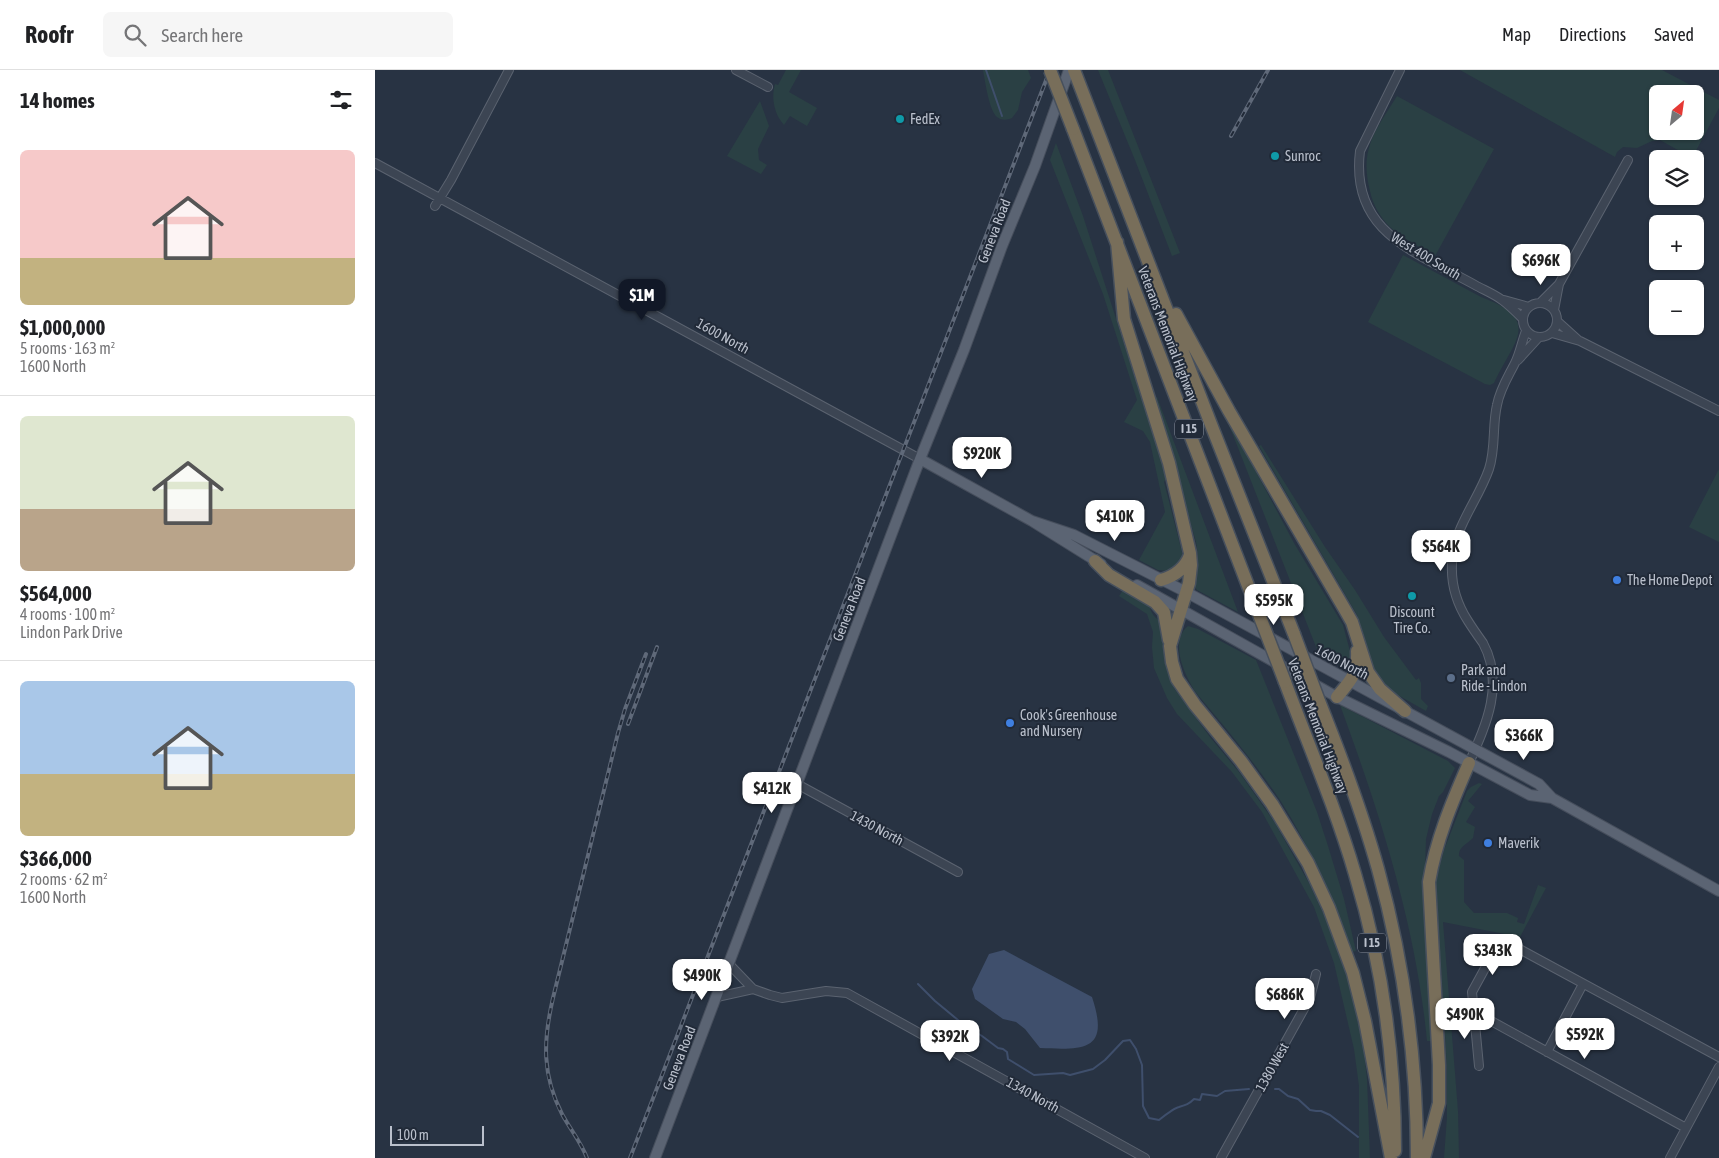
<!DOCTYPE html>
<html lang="en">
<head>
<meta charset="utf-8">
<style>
	body { margin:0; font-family:"Asap Condensed",sans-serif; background:#f6f6f6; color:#202124; height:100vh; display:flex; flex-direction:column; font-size:19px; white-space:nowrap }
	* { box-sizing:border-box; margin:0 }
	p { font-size:16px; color:#757577 }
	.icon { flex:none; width:28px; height:28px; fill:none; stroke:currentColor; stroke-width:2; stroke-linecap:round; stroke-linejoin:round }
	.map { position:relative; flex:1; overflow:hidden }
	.details { display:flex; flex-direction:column; background:#fff; width:375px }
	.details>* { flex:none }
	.needle { width:32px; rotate:29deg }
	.fabs { position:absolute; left:1274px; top:15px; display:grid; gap:10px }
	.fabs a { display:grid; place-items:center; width:55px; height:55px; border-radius:8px; background:#fff; box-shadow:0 1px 4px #0004; font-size:25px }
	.scale { position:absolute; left:15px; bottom:12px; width:94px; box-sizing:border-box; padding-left:5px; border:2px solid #bac0cc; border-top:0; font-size:14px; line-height:18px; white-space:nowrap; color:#bac0cc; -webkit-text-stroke:4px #212a38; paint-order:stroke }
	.price { position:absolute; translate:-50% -42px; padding:0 11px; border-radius:10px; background:#fff; color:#222; font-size:16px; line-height:32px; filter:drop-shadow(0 1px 2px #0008) }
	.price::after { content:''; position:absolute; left:50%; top:30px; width:15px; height:11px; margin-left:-8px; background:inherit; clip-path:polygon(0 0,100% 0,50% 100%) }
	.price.selected { background:#111827; color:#fff }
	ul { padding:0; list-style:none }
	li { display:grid; align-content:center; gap:10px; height:265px; padding:0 20px }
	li+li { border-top:1px solid #e0e0e0 }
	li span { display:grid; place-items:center; height:155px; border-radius:8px; color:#555 }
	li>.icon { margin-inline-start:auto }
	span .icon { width:90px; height:90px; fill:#fffc; stroke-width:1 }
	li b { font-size:21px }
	h2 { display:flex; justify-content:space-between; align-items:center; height:60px; padding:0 20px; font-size:21px }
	header { display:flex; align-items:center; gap:30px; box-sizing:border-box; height:70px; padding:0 25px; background:#fff; border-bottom:1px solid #e0e0e0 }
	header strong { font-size:24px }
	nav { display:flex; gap:28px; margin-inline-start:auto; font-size:18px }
	.search { width:350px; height:45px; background:#f6f6f6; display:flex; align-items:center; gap:12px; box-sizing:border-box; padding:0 18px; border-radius:8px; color:#757577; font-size:19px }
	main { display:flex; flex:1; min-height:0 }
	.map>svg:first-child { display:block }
</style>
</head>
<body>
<header>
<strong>Roofr</strong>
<div class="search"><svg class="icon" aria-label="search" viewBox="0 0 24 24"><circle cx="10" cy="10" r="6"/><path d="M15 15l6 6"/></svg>Search here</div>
<nav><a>Map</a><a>Directions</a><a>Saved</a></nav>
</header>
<main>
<section class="details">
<h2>14 homes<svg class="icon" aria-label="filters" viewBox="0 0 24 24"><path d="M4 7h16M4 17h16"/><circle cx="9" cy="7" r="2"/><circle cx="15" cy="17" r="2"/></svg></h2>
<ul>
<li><span style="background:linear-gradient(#f6c9c9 70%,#c2b280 0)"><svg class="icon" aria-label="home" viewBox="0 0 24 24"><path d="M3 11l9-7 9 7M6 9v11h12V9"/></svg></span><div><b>$1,000,000</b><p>5 rooms · 163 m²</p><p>1600 North</p></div></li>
<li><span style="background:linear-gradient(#dfe7d0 60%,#b9a48a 0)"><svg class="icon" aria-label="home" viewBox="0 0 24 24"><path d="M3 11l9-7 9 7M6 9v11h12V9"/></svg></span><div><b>$564,000</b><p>4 rooms · 100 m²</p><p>Lindon Park Drive</p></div></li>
<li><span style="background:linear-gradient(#a9c7e8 60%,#c2b280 0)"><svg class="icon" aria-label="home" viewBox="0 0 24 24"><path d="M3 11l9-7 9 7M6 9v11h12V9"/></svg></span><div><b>$366,000</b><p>2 rooms · 62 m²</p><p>1600 North</p></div></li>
</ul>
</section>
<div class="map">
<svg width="1344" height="1088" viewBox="0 0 1344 1088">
	<rect width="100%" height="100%" fill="#283343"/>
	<!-- green -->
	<path fill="#2a4044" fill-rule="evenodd" d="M 411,0 L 426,0 L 414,22 L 442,38 L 432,56 L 415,46 L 409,55 C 399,44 396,28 400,14 L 403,15 Z
		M 608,0 L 653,0 L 656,8 L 647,22 L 643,40 L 637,48 C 632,50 627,51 622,47 C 614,40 610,11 608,0 Z
		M 723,0 L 733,0 L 805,183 L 797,186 L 760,90 Z
		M 1085,0 L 1287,0 L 1344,30 L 1344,38 L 1317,88 L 1285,70 L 1277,71 L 1262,78 L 1248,77 L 1242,82 L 1240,87 ZM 1282,24 L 1320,24 L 1320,61 L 1282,61 Z
		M 1022,26 L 1119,79 L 1060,186 C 1045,177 1028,169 1015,157 C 1005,147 998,135 995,121 C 984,79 1001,60 1022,26 Z
		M 385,31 L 394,56 L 383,79 L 384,90 L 392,95 L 386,104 L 352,86 Z
		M 681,73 L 708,146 L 790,401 L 792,407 L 789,412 L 808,486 L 807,493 L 794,501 L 783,500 L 764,490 L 790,442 L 775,372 L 768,361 L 749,352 L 762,330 L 728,224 L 675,90 Z
		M 1028,185 L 1106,227 C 1168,250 1139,270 1119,313 L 1115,315 L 1110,314 L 993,252 Z
		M 782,327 L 863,542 L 822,520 L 819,516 C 823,501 824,488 821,472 L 780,328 Z
		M 856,355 L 919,473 L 968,555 L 976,585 L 972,595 L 968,597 L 945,587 L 858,365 L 854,356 Z
		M 886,375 L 950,477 L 980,520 L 1009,567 L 1041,610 L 1044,608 L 1046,613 L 1046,629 L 1053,636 L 1051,641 L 1014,620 L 1002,606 L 994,591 L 991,572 L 982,545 L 884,376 Z
		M 1344,399 L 1344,472 L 1314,457 Z
		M 748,520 L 774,534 C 776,544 780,549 789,553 L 789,590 L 799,618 L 835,667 L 864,702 L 900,753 L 935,815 L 961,871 L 976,920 L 989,981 L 992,1009 L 995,1088 L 984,1088 L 984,1016 L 979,979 L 959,893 L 939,837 L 887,742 L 857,702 L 802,644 L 792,628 L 779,598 L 777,577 L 778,562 L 772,544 L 744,526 Z
		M 813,556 L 823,559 L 881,590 L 942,742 L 953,776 L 969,829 L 981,881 L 977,882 C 958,829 935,777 905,730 C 880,693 851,658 822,624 C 811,608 793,572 813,556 Z
		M 965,635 L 1073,691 L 1080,698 L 1068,722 L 1064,726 L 1057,744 L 1051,769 L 1049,832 L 1058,971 L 1052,971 C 1041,855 1005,744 965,635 Z
		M 1104,713 L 1107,714 L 1093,731 L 1100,737 L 1091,752 L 1100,757 L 1098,768 C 1092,774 1083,777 1084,786 L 1089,790 L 1089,832 L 1099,843 L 1132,843 L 1143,848 L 1142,852 L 1149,854 L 1163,815 L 1171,818 L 1145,867 L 1068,852 L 1083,1041 L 1084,1088 L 1069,1088 L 1072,1047 L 1072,1000 L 1066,895 L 1060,828 L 1061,809 L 1069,780 L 1092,721 L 1096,717 Z"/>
	<!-- water -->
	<path fill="#3f4f6c" d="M 629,880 L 717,927 C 735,981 710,980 665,978 L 650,959 L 641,952 L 628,949 L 600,929 L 597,919 L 614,884 Z"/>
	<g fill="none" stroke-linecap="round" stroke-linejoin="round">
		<!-- stream -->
		<path stroke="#3f4f6c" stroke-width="2" d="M 611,0 L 627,46
			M 543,914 L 560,931 L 589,955 L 607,966 L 623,978 L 628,979 L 632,982 L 633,989 L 659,1005 L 688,1003 L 695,1005 L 718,999 L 730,990 L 748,971 L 755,970 L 761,979 L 767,995 L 768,1036 L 774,1048 L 784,1050 C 789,1046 799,1038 804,1037 C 811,1035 814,1034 819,1029 L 825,1030 L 827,1024 L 842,1026 L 850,1021 L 874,1019
			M 900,1019 L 904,1019 L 913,1026 L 923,1029 L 935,1040 L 941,1041 L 946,1041 L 955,1045 L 983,1067"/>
		<!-- minor casing -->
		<g stroke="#5b6370" stroke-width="10">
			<path id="minor" d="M 361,0 L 393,17
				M 1025,0 L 985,81 C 975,163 1041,182 1100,215 C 1109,220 1119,224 1127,230 C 1134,235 1141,242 1147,248
				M 0,93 L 545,389
				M 60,136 L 76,110 L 134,0
				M 1129,230 L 1154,237
				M1148 250a17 17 0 1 1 34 0a17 17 0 1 1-34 0Z
				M 1165,233 L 1184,214 L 1253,90
				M 1179,240 L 1184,214
				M 1182,251 L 1203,270
				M 1177,263 L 1205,271 L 1344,341
				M 1143,290 L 1164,267
				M 1094,693 C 1111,655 1130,614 1108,573 C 1103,566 1098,559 1093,551 C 1082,534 1076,514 1077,494 C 1078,458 1103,431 1114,399 C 1121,378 1117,356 1122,335 C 1125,319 1133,307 1140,293 C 1145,283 1147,271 1151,261
				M 422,714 L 583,802
				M 354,894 L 378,919 L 395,925 L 407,928 L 451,921 L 472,923 L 770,1088
				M 342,927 L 378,919
				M 1098,941 L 1311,1058
				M 1172,982 L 1208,914
				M 1104,996 L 1097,922 L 1126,869 L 1344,987
				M 846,1088 L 935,928 L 941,904
				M 1295,1088 L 1344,997"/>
		</g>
		<!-- major casing -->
		<g stroke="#464e5c" stroke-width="12">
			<path id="major" d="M 545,389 L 657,451 L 726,494
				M 657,451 L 699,465 L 811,522 L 1164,714 L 1177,728 L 1344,821
				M 762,515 L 962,627 L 1074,682 L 1155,725 L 1177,728
				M 280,1088 L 545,389 L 589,280 L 627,176 L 660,96 L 694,0"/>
		</g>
		<!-- highway casing -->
		<g stroke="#47505d" stroke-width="15">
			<path id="highway" d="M 699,0 L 837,357 L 919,564
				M 698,59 L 885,547
				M 742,172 L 749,249 L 794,393 L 815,483 L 816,495 L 814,513 L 795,576 L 797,592 L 802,609 L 820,635 L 866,691 L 897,734 L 933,793 L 954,838 L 978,903 L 990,951 L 1016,1088
				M 801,244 L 854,341 L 969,538 L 977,552 L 993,602 L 1005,619 L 1030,641
				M 720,491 L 734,505 L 780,532 L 789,542 L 794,570
				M 786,510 C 800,506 810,499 815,485
				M 910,612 C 934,676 961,739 980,804 C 1007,893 1020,988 1020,1081
				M 962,627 C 976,610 983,604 982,581
				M 944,631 C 966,686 987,742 1003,799 C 1029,893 1042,990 1042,1088
				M 1049,1088 L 1064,1033 L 1064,995 L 1054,812 C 1061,770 1077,732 1094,693"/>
		</g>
		<!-- minor -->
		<use href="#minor" stroke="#3c4553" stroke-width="8"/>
		<!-- major -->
		<use href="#major" stroke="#5b6473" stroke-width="10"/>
		<!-- highway -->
		<use href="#highway" stroke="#786e5a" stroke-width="12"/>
		<!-- rail casing -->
		<g stroke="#5f6979" stroke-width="4">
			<path id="rail" d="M 856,66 L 893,0
				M 253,654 L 282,577
				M 212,1088 C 206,1072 195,1059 187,1044 C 167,1005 168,971 178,928 L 243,663 L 250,639 L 271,584
				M 255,1088 L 675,0"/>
		</g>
		<!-- rail -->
		<use href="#rail" stroke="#212a38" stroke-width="2" stroke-dasharray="5.5" stroke-linecap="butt"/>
		<!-- highway-bridge casing -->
		<g stroke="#47505d" stroke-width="15" stroke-linecap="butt">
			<path id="highway-bridge" d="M 675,0 L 698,59
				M 885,547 L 910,612
				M 919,564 L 944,631"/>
		</g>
		<!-- highway-bridge -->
		<use href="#highway-bridge" stroke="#786e5a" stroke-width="12"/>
	</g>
	<!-- markers -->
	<g fill="#0f9aa8" stroke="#212a38" stroke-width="2">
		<circle cx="525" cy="49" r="5"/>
		<circle cx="900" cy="86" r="5"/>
		<circle cx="1037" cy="526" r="5"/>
	</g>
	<g fill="#3f7fe0" stroke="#212a38" stroke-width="2">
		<circle cx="1242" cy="510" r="5"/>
		<circle cx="635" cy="653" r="5"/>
		<circle cx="1113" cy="773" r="5"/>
	</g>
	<circle fill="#5c6f8a" stroke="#212a38" stroke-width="2" cx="1076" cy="608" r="5"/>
	<g text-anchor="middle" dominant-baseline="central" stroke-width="4" stroke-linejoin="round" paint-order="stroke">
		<!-- shield labels -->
		<g fill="#212a38" stroke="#8c93a0" stroke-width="1">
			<rect x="800" y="349.5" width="28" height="19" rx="4"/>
			<rect x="983" y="863.5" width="28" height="19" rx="4"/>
		</g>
		<g font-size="12" font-weight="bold" fill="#bac0cc">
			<text x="814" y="359">I 15</text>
			<text x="997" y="873">I 15</text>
		</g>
		<!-- poi labels -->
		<g font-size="14" fill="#bac0cc" stroke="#212a38" text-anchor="start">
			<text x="535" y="49">FedEx</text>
			<text x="910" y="86">Sunroc</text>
			<text x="1252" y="510">The Home Depot</text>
			<text x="1037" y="542" text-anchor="middle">Discount<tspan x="1037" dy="16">Tire Co.</tspan></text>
			<text x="1086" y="600">Park and<tspan x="1086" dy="16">Ride - Lindon</tspan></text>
			<text x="645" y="645">Cook's Greenhouse<tspan x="645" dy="16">and Nursery</tspan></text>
			<text x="1123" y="773">Maverik</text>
		</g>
		<!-- street labels -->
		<g font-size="14" fill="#bac0cc" stroke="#212a38">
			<text transform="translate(619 161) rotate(-69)">Geneva Road</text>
			<text transform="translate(1051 186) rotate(31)">West 400 South</text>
			<text transform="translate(793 264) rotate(69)">Veterans Memorial Highway</text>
			<text transform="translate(348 266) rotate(29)">1600 North</text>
			<text transform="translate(474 539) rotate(-69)">Geneva Road</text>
			<text transform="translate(967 592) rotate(28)">1600 North</text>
			<text transform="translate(943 656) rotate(69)">Veterans Memorial Highway</text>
			<text transform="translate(502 758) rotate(28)">1430 North</text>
			<text transform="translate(304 988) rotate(-69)">Geneva Road</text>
			<text transform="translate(897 997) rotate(-61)">1380 West</text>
			<text transform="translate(658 1025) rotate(29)">1340 North</text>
		</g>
	</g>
</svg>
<div class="fabs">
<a><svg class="needle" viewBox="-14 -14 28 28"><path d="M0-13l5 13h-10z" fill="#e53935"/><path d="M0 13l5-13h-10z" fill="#757577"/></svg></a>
<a><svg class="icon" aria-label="layers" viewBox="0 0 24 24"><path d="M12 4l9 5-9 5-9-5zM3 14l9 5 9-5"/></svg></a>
<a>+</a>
<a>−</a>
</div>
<div class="scale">100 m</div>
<b class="price" style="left:1166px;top:216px">$696K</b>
<b class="price selected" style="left:267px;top:251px">$1M</b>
<b class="price" style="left:607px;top:409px">$920K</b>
<b class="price" style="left:740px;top:472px">$410K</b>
<b class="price" style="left:1066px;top:502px">$564K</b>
<b class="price" style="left:899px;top:556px">$595K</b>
<b class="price" style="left:1149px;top:691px">$366K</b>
<b class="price" style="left:397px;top:744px">$412K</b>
<b class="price" style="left:1118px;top:906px">$343K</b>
<b class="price" style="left:327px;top:931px">$490K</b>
<b class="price" style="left:910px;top:950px">$686K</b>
<b class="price" style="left:1090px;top:970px">$490K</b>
<b class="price" style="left:1210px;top:990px">$592K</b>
<b class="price" style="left:575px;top:992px">$392K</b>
</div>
</main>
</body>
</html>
